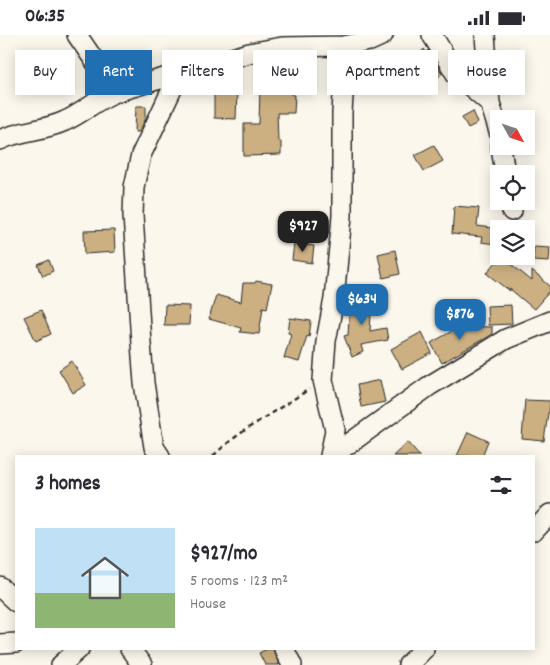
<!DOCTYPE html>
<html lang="en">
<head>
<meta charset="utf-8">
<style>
	body { margin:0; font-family:Dekko,sans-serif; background:#f7f7f7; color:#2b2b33; height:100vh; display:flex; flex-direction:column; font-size:19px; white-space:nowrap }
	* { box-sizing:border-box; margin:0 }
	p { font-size:16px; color:#7c7c81 }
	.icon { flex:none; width:28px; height:28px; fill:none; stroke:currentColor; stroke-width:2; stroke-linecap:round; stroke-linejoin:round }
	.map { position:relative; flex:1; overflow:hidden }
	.drawer { position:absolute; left:15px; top:420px; width:520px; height:195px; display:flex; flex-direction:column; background:#fff; border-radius:0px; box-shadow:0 2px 12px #0003 }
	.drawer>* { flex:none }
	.banner { position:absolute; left:15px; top:15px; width:520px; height:45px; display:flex; gap:10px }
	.needle { width:32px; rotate:130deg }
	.controls { position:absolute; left:490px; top:75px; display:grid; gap:10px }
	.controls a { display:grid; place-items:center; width:45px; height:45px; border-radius:0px; background:#fff; box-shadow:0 2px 12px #0003; font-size:25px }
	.price { position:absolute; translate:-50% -42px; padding:0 11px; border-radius:10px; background:#1f6fb2; color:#fff; font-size:16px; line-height:32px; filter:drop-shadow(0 1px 2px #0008) }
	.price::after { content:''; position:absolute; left:50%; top:30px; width:15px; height:11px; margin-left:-8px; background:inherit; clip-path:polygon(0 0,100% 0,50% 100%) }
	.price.selected { background:#222; color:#fff }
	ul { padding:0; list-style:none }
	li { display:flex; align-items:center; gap:15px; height:125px; padding:0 20px }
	li span { display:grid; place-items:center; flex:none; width:140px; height:100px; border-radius:0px; color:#555 }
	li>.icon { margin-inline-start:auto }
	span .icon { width:60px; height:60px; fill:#fffc; stroke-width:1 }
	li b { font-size:21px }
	h2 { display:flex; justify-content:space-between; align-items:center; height:60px; padding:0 20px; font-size:21px }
	.tag { padding:0 18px; border-radius:0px; background:#fff; box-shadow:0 2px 12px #0003; font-size:18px; line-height:45px }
	.tag.selected { background:#1f6fb2; color:#fff }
	.status { display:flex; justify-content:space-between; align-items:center; height:35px; padding:0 25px; background:#fff; direction:ltr }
	.status svg { height:14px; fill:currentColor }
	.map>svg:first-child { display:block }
</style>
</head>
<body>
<div class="status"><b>06:35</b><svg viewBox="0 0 49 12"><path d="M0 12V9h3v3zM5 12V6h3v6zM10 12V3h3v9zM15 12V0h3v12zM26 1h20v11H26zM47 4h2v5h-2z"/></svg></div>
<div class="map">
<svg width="550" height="630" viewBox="0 0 550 630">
	<rect width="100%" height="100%" fill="#fbf7ec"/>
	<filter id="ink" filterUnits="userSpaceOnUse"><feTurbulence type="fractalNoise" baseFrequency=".02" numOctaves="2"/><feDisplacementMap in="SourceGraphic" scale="10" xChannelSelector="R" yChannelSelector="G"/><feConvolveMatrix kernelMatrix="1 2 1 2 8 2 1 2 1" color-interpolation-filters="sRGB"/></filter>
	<g filter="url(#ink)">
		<!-- building -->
		<path fill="#ccb082" stroke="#2b2b2b" d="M 424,14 L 426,17 L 428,15 L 442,38 L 435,46 L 431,42 L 424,49 L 412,38 L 401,45 L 394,34 L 406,26 L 409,31 Z
			M 287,23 L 288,32 L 256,36 L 255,28 Z
			M 214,51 L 228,51 L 227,55 L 237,56 L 236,84 L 214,83 Z
			M 260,52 L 292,53 L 292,60 L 295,60 L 294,78 L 277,78 L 278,106 L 281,106 L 281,120 L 244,121 L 244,89 L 259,89 Z
			M 136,71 L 146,71 L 146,83 L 139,97 L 135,97 Z
			M 473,76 L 478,88 L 468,93 L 462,82 Z
			M 434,110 L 443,126 L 424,136 L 415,120 Z
			M 454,171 L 479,173 L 477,191 L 499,194 L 499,203 L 496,203 L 495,209 L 481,207 L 482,202 L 452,199 Z
			M 114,195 L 115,217 L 85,219 L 84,196 Z
			M 294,208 L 314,211 L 312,228 L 292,225 Z
			M 534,211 L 550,212 L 549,226 L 533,225 Z
			M 395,215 L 400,239 L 383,243 L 378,219 Z
			M 501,221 L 532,246 L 532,236 L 550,251 L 550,256 L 534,274 L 510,254 L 510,256 L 487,238 Z
			M 49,225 L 53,236 L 43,241 L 38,230 Z
			M 256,246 L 272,249 L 267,273 L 263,272 L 259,299 L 240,297 L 241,293 L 209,284 L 216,260 L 241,267 L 243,248 L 255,248 Z
			M 350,261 L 372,263 L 370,296 L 386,293 L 388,305 L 361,310 L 363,317 L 352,322 L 344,301 L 348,300 Z
			M 165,270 L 190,271 L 189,290 L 164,290 Z
			M 511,270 L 512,289 L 488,290 L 487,271 Z
			M 41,275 L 51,299 L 36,306 L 24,282 Z
			M 290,283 L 311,286 L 309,302 L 307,301 L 299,327 L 284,323 L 291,299 L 288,298 Z
			M 461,291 L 492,292 L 492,299 L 442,328 L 431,308 Z
			M 422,297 L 432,318 L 402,334 L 391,314 Z
			M 72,326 L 86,350 L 73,358 L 59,335 Z
			M 380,345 L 385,367 L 361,372 L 357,350 Z
			M 525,365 L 550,366 L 549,378 L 548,378 L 544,406 L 522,404 Z
			M 468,397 L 488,406 L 482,421 L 457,421 Z
			M 408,407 L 420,421 L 393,421 Z
			M 267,614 L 273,614 L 279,630 L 265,630 L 259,618 Z"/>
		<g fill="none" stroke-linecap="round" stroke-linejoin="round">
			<!-- minor casing -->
			<g stroke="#2b2b2b" stroke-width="22">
				<path id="minor" d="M 77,0 L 116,57
					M 432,0 L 456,39 L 490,68 L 499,97
					M 485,0 L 490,68
					M 0,105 C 20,95 44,96 65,86 C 83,78 97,64 116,57 L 249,18 L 282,12 L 343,11 L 370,6 L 383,0
					M 501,111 L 505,139
					M 510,166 L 512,176
					M 160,421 L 154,412 L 144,348 L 141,308 L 133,180 L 134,152 L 141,120 L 174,50 L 184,38
					M 330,421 L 335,395 L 323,345 L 326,306 L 334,264 L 342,181 L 342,78 L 345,26 L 343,11
					M 332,421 L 429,351 L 506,304 L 550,286
					M 534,496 L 550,479
					M 0,552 L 16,567
					M 0,609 L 16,608
					M 130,614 L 142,630
					M 284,614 L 292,630
					M 61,630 L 79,614
					M 408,630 L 424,614"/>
			</g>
			<!-- path -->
			<path stroke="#2b2b2b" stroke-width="2.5" stroke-dasharray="5 4" stroke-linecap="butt" d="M 213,421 C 241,394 277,376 309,354"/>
			<!-- minor -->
			<use href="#minor" stroke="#fbf7ec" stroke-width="19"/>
		</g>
	</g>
</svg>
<div class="controls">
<a><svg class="needle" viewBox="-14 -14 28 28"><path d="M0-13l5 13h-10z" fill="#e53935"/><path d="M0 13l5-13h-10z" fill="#7c7c81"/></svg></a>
<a><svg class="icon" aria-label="locate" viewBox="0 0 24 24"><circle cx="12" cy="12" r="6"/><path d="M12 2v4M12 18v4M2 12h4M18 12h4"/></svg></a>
<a><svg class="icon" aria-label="layers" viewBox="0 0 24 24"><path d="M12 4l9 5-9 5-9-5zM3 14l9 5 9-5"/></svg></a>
</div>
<b class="price selected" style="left:303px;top:218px">$927</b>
<b class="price" style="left:362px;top:291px">$634</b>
<b class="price" style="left:460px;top:306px">$876</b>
<div class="banner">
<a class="tag">Buy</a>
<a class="tag selected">Rent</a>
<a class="tag">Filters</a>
<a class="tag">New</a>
<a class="tag">Apartment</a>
<a class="tag">House</a>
</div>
<section class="drawer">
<h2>3 homes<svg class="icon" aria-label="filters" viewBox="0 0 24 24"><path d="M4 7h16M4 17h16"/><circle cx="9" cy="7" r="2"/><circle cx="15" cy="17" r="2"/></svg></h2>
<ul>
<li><span style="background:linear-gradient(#bfe0f5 65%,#8fb573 0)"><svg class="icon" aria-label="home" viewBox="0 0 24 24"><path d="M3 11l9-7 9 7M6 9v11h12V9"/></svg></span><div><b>$927/mo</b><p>5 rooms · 123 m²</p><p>House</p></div></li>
</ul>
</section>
</div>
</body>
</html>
